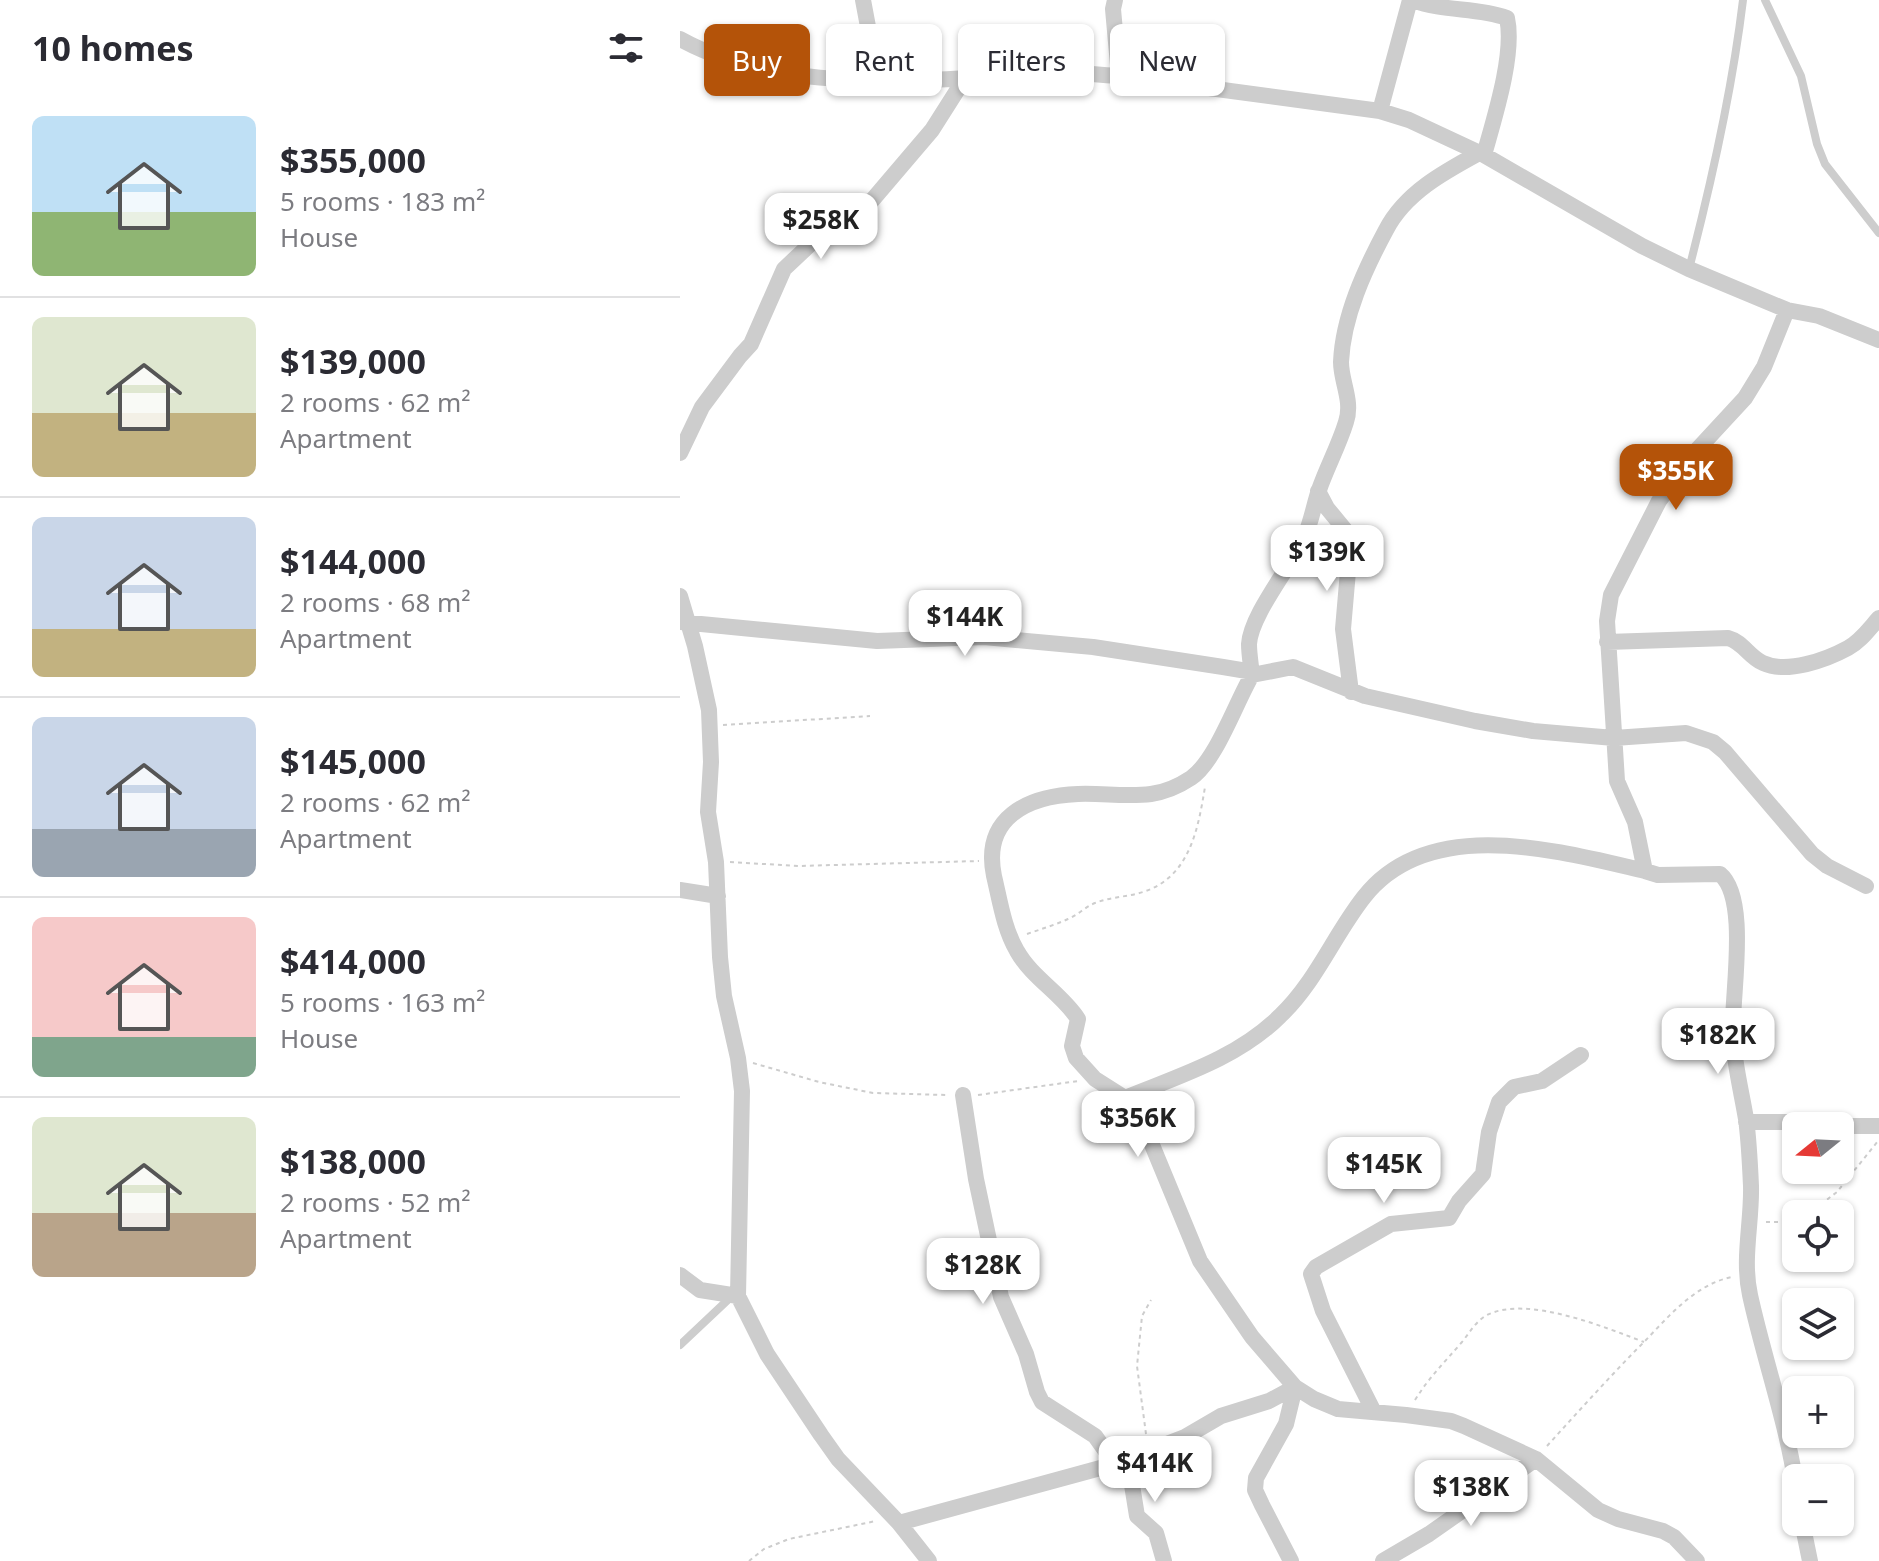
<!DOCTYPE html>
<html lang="en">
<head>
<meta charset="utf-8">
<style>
	body { margin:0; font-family:"Noto Sans",sans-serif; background:#f7f7f7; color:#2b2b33; height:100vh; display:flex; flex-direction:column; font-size:30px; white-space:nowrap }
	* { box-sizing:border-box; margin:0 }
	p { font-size:26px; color:#7c7c81 }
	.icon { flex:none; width:44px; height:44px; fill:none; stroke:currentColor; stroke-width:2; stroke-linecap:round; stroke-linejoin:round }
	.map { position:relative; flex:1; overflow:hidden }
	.drawer { display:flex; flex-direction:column; background:#fff; width:680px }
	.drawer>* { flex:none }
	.guide { position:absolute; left:24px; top:24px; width:760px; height:72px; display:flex; gap:16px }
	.needle { width:52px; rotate:252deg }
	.controls { position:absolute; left:1102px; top:1112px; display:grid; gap:16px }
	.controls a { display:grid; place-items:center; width:72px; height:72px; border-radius:12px; background:#fff; box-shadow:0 2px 6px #0004; font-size:40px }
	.price { position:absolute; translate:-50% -68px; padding:0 18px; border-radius:16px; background:#fff; color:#222; font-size:26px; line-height:52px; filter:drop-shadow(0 2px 4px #0008) }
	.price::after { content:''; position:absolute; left:50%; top:48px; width:24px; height:18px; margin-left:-12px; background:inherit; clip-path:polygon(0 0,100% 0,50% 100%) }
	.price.current { background:#b45309; color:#fff }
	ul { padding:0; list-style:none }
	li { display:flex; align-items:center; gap:24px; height:200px; padding:0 32px }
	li+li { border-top:2px solid #e1e1e2 }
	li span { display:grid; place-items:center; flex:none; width:224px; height:160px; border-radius:12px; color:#555 }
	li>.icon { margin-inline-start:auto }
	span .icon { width:96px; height:96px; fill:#fffc; stroke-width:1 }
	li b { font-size:34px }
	h2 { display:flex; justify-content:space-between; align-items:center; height:96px; padding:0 32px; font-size:34px }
	.tag { padding:0 28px; border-radius:12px; background:#fff; box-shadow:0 2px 6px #0004; font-size:28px; line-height:72px }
	.tag.current { background:#b45309; color:#fff }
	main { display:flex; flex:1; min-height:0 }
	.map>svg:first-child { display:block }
</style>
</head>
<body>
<main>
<section class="drawer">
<h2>10 homes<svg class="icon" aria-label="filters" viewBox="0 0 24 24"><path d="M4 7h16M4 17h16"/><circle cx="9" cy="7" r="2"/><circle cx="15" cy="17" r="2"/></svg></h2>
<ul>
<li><span style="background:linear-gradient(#bfe0f5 60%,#8fb573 0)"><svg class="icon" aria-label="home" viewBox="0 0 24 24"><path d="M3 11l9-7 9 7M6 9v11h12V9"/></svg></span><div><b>$355,000</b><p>5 rooms · 183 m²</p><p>House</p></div></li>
<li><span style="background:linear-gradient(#dfe7d0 60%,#c2b280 0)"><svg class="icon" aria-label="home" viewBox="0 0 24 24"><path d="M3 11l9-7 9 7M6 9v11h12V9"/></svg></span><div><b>$139,000</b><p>2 rooms · 62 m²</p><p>Apartment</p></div></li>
<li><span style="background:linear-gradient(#c9d6e8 70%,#c2b280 0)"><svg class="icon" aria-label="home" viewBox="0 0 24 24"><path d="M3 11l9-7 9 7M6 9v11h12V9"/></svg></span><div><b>$144,000</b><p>2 rooms · 68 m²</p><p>Apartment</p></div></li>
<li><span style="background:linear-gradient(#c9d6e8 70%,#9aa5b1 0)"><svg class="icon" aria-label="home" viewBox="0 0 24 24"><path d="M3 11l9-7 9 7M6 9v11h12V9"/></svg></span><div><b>$145,000</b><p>2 rooms · 62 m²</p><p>Apartment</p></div></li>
<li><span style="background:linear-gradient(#f6c9c9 75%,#7fa58c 0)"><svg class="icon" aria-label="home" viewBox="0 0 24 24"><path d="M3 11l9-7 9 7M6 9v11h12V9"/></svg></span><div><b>$414,000</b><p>5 rooms · 163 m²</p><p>House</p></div></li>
<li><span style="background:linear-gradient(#dfe7d0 60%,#b9a48a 0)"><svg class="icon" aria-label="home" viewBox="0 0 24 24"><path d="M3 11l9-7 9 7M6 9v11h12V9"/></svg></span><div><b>$138,000</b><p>2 rooms · 52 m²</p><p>Apartment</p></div></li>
</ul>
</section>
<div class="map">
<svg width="1199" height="1561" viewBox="0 0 1199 1561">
	<rect width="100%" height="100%" fill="#fff"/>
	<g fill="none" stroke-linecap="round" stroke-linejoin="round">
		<!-- path -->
		<path stroke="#cdcdcd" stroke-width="2" stroke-dasharray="4 4" stroke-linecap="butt" d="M 43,725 L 190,716
			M 50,862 L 118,866 L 299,861
			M 347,934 C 361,929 375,925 388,919 C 398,915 405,907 415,903 C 430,897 447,897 463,892 C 510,877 518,829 525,787
			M 73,1063 L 139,1082 L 193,1093 L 267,1095
			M 298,1095 L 398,1081
			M 1128,1214 L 1157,1192 L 1198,1141
			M 1086,1222 L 1105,1222 L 1116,1218
			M 735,1400 C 750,1376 764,1363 782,1342 C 790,1332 796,1321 807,1315 C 847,1295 924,1327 964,1342
			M 466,1434 L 457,1366 L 462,1316 L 471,1300
			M 867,1446 C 896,1414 925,1382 955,1351 C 983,1324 1011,1285 1052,1277
			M 69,1561 L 84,1549 L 109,1539 L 196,1521"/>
		<!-- lane -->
		<path stroke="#cdcdcd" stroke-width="8" d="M 1085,0 L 1121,76 L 1137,144 L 1145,164 L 1199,233
			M 1009,269 C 1032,180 1052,92 1063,0
			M 0,1345 L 52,1296"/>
		<!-- street -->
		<path stroke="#cdcdcd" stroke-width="16" d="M 183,0 L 198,80
			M 435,0 L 433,9 L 439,76
			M 733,0 C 764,12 796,7 827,18 C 835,54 814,119 804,155
			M 0,39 C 81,84 196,84 287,78 C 309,76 331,72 353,72 C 382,71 410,74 439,76 L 700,111 L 729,120 L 804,155 L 962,246 L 1009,269 L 1107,310 L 1139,316 L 1199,340
			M 700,111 L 730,0
			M 799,153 C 764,172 725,193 706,230 C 685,269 663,316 661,362 C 661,382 673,401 666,422 C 659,445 647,467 639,490 C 634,505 631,522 625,536 C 611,567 571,614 569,644 C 569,654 571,665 572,675 L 613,667 L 685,696 L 795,721 L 853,731 L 934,738 L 1006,733 L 1033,742 L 1045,752 L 1132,854 L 1147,866 L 1186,886
			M 1107,310 L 1084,367 L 1065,398 L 1016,451 L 979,501 L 931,595 L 927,621 L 937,781 L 955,822 L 965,871 L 978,875 L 1040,874 C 1069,898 1052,993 1053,1028 C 1053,1059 1061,1089 1066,1119 C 1069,1141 1070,1164 1071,1186 C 1072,1222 1062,1259 1070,1295 C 1084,1359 1106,1420 1116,1485
			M 0,453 L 22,407 L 60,356 L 71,344 L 104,269 L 139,236 L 154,227 L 169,223 L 183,211 L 252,130 L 285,78
			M 638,491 L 647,508 L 666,531 L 670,548 L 663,629 L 671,692
			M 0,596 L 15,646 L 29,710 L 31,762 L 28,812 L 36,862 L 40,957 L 44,996 L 58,1058 L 62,1091 L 58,1296 L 87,1354 L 141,1435 L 158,1459 L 219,1523 L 249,1561
			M 0,622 L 197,641 L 304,637 L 413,647 L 543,667 L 567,671 L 572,675 C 556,702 536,761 511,778 C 499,786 485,792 471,794 C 447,797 422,793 398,794 C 347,796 302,818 314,876 C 320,901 324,929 337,951 C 352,978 382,994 398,1019 L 392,1046 L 396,1058 L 415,1079 L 445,1098 L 463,1123 L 520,1261 L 572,1337 L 615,1387 L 634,1399 L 658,1409 L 726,1415 L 771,1421 L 784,1426 L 856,1459 L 918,1510 L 938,1519 L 983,1531 L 994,1537 L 1017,1561
			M 927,642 L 1048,638 C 1063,642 1069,657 1083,663 C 1107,674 1146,660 1168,648 C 1181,641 1189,629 1199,618
			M 0,890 L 38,896
			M 283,1095 L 296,1179 L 321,1297 L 346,1354 L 357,1392 L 362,1402 L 415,1436 L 435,1464 L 446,1474 L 452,1485 L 457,1516 L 476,1533 L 484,1561
			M 445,1098 C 499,1076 558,1058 600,1016 C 636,982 654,935 684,897 C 749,814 879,851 965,871
			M 1066,1122 L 1132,1122 L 1159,1126
			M 1160,1126 L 1199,1126
			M 0,1275 L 20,1290 L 58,1296
			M 694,1412 L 643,1311 L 631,1274 L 636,1267 L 711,1224 L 769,1218 L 779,1201 L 803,1174 L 809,1132 L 819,1102 L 834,1087 L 862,1081 L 901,1055
			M 1122,1522 L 1130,1561
			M 219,1523 L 435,1464 L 505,1437 L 541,1416 L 589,1401 L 615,1387
			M 611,1561 L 582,1505 L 575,1490 L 576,1478 L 606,1424 L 615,1387
			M 703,1561 L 749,1534 L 856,1459"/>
	</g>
</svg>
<div class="controls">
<a><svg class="needle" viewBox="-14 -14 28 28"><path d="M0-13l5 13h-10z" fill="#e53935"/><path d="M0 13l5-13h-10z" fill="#7c7c81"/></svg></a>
<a><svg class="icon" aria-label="locate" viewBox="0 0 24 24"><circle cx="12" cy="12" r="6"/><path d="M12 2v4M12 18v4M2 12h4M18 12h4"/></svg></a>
<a><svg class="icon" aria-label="layers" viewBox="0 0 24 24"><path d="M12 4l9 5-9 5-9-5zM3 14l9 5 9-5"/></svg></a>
<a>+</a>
<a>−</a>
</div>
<b class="price" style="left:141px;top:261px">$258K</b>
<b class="price current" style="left:996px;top:512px">$355K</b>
<b class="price" style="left:647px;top:593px">$139K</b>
<b class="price" style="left:285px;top:658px">$144K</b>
<b class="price" style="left:1038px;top:1076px">$182K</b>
<b class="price" style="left:458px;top:1159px">$356K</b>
<b class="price" style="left:704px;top:1205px">$145K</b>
<b class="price" style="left:303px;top:1306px">$128K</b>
<b class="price" style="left:475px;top:1504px">$414K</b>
<b class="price" style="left:791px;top:1528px">$138K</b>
<div class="guide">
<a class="tag current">Buy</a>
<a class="tag">Rent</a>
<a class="tag">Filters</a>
<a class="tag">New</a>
</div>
</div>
</main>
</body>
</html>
